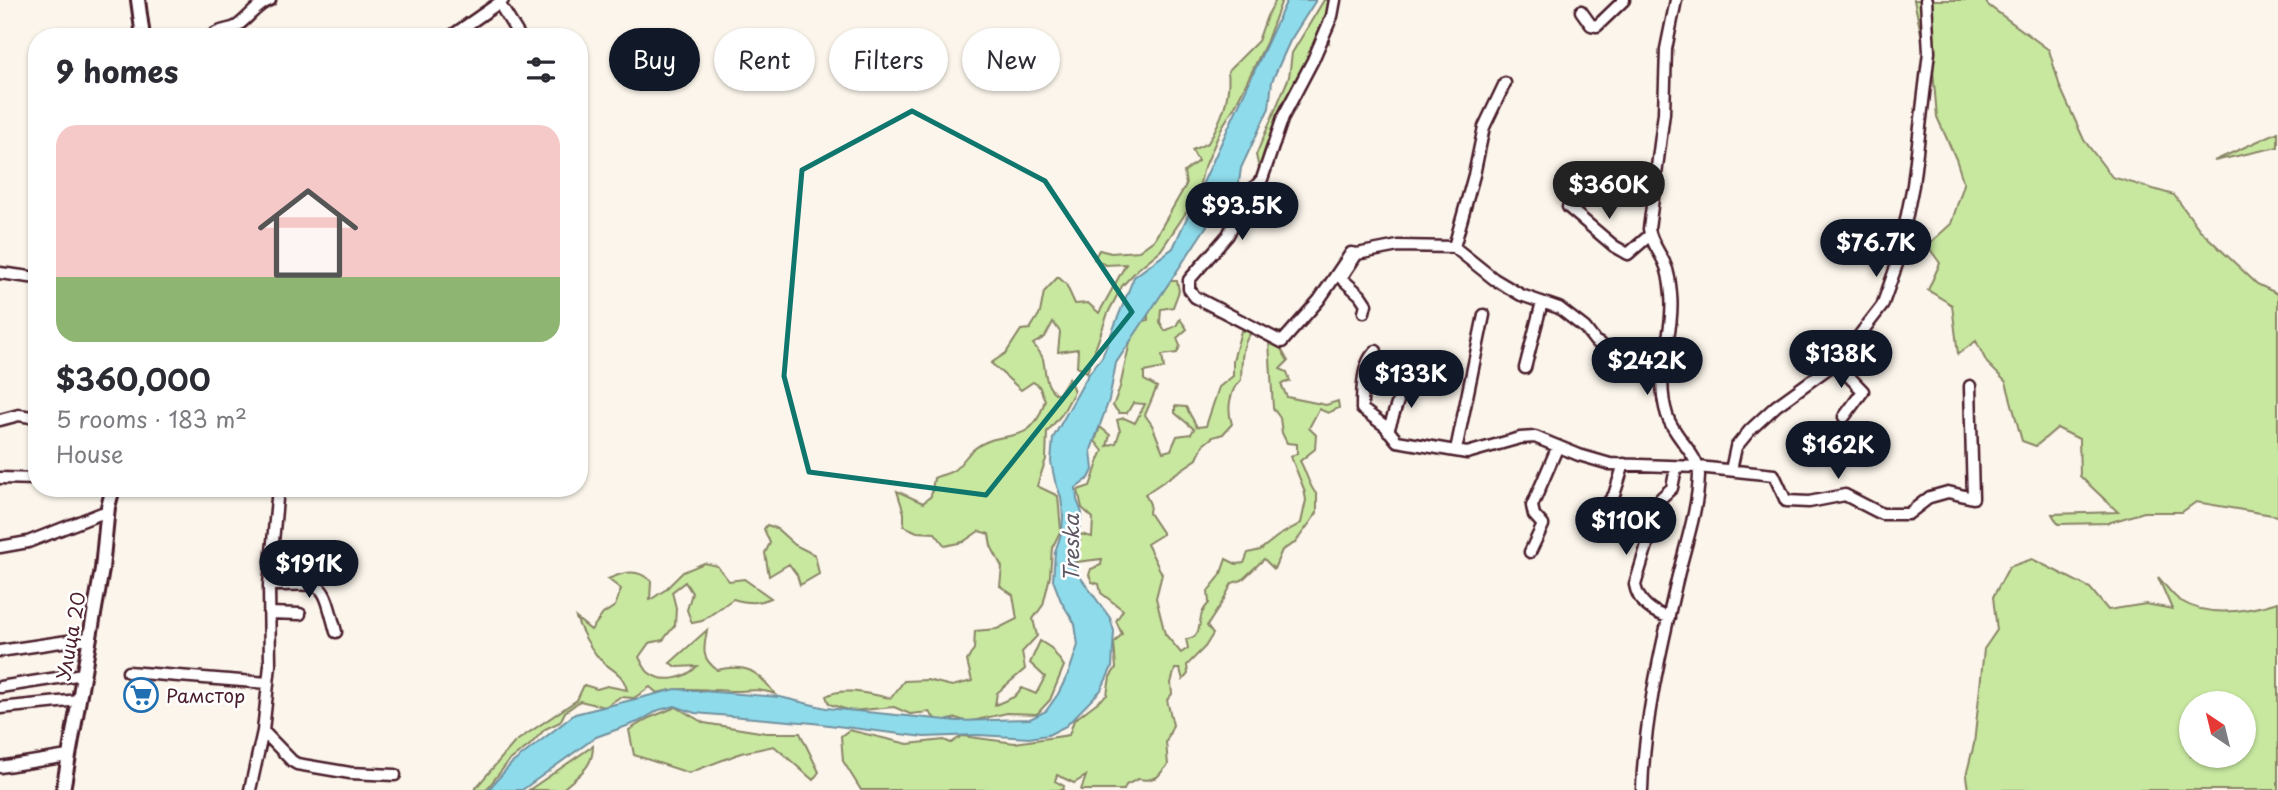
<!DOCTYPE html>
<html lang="en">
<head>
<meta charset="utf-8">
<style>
	body { margin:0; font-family:"Playpen Sans",sans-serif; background:#f2f2f3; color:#2b2b33; height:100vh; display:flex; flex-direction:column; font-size:26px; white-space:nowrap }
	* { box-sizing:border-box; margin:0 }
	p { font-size:23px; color:#7c7c81 }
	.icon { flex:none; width:38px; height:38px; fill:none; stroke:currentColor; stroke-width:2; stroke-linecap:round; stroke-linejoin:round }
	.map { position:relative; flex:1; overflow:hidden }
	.drawer { position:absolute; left:28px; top:28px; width:560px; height:469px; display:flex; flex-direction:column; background:#fff; border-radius:28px; box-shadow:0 2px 5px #0004 }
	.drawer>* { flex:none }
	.guide { position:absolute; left:609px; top:28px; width:665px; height:63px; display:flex; gap:14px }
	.needle { width:46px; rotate:325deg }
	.tools { position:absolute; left:2179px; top:691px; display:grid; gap:14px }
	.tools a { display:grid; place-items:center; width:77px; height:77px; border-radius:50%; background:#fff; box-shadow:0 2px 5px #0004; font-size:35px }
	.price { position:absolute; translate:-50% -60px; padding:0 16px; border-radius:24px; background:#111827; color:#fff; font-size:23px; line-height:46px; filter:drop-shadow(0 2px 4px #0008) }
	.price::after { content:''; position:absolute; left:50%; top:42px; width:21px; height:16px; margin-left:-10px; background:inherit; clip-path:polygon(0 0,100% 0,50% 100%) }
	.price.active { background:#222; color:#fff }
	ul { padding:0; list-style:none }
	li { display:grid; align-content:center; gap:14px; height:371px; padding:0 28px }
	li+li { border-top:2px solid #e1e1e2 }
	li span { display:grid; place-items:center; height:217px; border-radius:21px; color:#555 }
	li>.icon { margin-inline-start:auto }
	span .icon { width:126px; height:126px; fill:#fffc; stroke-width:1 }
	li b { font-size:30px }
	h2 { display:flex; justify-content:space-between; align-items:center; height:84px; padding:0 28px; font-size:30px }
	.chip { padding:0 24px; border-radius:32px; background:#fff; box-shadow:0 2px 5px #0004; font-size:24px; line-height:63px }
	.chip.active { background:#111827; color:#fff }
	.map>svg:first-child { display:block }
</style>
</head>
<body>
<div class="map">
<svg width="2278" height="790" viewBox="0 0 2278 790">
	<rect width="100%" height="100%" fill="#fbf5eb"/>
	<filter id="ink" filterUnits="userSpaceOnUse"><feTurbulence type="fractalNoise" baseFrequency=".0143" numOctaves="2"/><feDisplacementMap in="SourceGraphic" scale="14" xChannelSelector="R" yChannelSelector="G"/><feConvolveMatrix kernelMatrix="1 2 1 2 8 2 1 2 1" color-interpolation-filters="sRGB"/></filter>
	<g filter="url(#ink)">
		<!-- green -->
		<path fill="#c8e8a0" stroke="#898466" stroke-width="2" fill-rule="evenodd" d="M 1276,0 L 1282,0 L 1266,43 L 1235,106 L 1222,127 L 1203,171 L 1197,196 L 1161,250 L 1138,269 L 1122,286 L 1108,313 L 1087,372 L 1077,367 L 1078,349 L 1058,352 L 1060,332 L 1053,322 L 1045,337 L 1033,344 C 1037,349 1041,353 1043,359 C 1046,372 1044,387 1058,395 L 1069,378 L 1074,392 L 1062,414 L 1047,432 L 1046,459 L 1037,486 L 1058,496 L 1061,530 L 1052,548 L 1050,576 L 1043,605 L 1033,619 L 1037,636 L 1022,652 L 1025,669 L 997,693 L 995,705 L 1014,697 L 1022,688 L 1036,694 L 1045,677 L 1030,663 L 1040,641 L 1051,648 L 1064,666 L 1050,700 L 1037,714 L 1007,713 L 968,722 L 956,718 L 939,723 L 929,712 L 910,714 L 894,707 L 851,711 L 829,704 L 826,696 C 843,686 873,695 891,698 L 904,681 L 927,680 L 952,686 L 972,681 L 967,661 L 974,649 L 975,631 L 997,629 L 1017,619 L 1013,595 L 1000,586 L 1002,567 L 991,546 L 989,534 L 979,531 L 963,542 L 945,546 L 935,533 L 917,532 L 904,526 L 904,513 L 897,491 L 923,503 L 931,496 L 934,478 C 940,475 949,474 954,470 C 962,464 966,455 974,449 C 1003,426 1031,451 1045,400 L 1039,386 L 1033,382 L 1021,390 L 991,363 L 1006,353 L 1021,330 L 1030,329 L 1040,313 L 1044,292 L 1058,277 L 1066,284 L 1075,304 L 1088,303 L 1099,313 L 1126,264 L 1105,265 L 1094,259 L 1099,250 L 1111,253 L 1139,251 L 1154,240 L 1186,185 L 1184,172 L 1198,161 L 1192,150 L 1208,143 C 1221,120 1231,98 1228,71 L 1258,41 L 1267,16 Z
			M 1324,0 L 1332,0 L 1327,28 L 1329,43 L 1319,39 L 1310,52 L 1307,71 L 1296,79 L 1264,152 L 1260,173 L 1256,155 L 1289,77 L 1292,53 Z
			M 1914,0 L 1985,0 L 1988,5 L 2049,50 L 2060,87 L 2084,140 L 2112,177 L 2174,195 L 2200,230 L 2257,284 L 2278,294 L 2278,516 L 2196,502 L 2182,512 L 2144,512 L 2108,523 L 2058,524 L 2052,514 L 2118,512 L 2080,476 L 2079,439 L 2057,428 L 2036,446 L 2022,441 L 2006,382 L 1987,363 L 1976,341 L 1958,354 L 1952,305 L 1928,290 L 1940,263 L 1924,241 L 1932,241 L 1951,224 L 1964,184 L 1956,159 L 1937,117 L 1933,70 L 1923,43 Z
			M 2278,132 L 2278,147 L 2214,161 Z
			M 1163,281 L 1177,281 L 1179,291 L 1173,307 L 1161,309 L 1160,322 L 1165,331 L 1176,326 L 1180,319 L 1187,329 L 1177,338 L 1180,346 L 1177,353 L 1162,355 L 1164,368 L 1144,372 L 1144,380 L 1157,387 L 1145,415 L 1152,425 L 1163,452 L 1171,450 L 1177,436 L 1191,434 L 1194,429 L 1175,413 L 1175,406 L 1186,407 L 1197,427 L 1206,426 L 1219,387 L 1233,376 L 1233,361 L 1241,331 L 1254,330 C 1240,342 1242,363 1241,380 C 1229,391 1227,410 1232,424 L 1223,434 L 1213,437 L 1203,445 L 1197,459 L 1145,494 L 1150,504 L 1149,513 L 1163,534 L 1147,544 L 1162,574 L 1156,598 L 1165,634 L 1181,653 L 1188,648 L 1186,639 C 1202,638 1198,624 1202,613 C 1203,611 1207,605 1209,603 L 1208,591 L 1220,576 L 1226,559 L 1236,564 L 1244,563 L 1248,553 L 1260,550 L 1278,536 L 1301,523 L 1306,500 L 1304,489 L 1291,457 L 1297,453 L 1297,444 L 1287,443 L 1282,433 L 1280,418 L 1273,408 L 1269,342 L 1274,332 L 1284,332 L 1290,337 L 1277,342 L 1288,361 L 1280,369 L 1287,372 L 1290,381 L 1281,384 L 1287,397 L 1326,405 L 1338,401 L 1339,408 L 1328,413 L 1319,409 L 1309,428 L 1316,435 L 1315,449 L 1300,461 C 1307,473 1308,485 1317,495 L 1317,513 L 1295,543 L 1282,550 L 1274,569 L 1264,559 L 1242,580 L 1232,583 L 1223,601 L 1207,626 L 1213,634 L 1205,647 L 1187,665 L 1188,674 L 1183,680 L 1180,669 L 1175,669 L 1171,683 L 1172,694 L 1167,700 L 1173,725 L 1166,742 L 1168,765 L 1157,777 L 1147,780 L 1138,779 L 1126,785 L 1124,790 L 1081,790 L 1086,776 L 1074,783 L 1057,775 L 1055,781 L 1064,786 L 1063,790 L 861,790 L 843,761 L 841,736 L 849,730 L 908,744 L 944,740 L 951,743 L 962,736 L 1015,743 L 1069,735 L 1074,720 L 1107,695 L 1110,677 L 1116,668 L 1114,643 L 1122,634 L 1116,621 L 1123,610 L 1101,593 L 1099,584 L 1092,582 L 1089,575 L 1091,569 L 1101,565 L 1102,559 L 1076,562 L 1081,534 L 1092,537 L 1093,518 L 1082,508 L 1078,490 L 1090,486 C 1095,474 1097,462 1103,451 L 1095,441 L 1100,427 L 1110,435 L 1107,446 L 1116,443 L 1120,431 L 1117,420 L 1124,418 L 1135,423 L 1145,404 L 1133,403 L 1127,413 L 1119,413 L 1113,406 L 1120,387 L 1134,324 L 1148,320 L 1148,302 Z
			M 767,525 L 776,528 L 795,545 L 815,555 L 819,574 L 800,585 L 797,575 L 789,564 L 769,576 L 765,553 L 770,543 L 764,529 Z
			M 2032,559 L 2090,588 L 2108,610 L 2146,604 L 2172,609 L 2158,577 C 2165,584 2172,596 2181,601 C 2209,618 2249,611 2278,602 L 2278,790 L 1968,790 L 1966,776 L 1974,744 L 1984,649 L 1997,630 L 1993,597 L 2009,567 ZM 2191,704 L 2244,704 L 2244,756 L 2191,756 Z
			M 704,563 L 717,566 L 729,581 L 744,579 L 771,598 C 758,604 747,603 733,599 L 702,621 L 692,623 L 687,610 L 692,593 L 685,582 L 672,592 L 676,608 L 675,625 L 663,640 L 649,643 L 639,657 C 641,661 645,669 648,672 C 662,684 686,679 697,666 L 677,667 L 670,663 L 707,630 C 704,649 700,657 717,670 C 746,663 758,671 775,694 C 753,687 750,692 730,691 C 704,690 682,686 657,693 L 650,687 L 634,698 L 620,697 L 605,707 L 580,701 L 565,712 L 560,722 L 545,729 L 530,745 L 509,761 L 486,790 L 474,790 L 515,742 L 577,700 L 584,685 L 597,689 L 607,686 L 627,690 C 622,670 610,671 598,657 C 588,645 582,633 576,618 L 591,630 L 603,614 L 615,606 L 621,589 L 608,579 C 624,572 637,568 651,581 L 650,600 L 665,590 L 683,572 Z
			M 676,707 L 704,723 L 766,733 L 800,733 L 819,772 L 813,780 L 774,746 L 741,753 L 689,773 L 634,755 L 629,730 L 649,718 Z
			M 593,746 C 593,768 579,774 563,789 L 567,790 L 529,790 Z"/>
		<!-- water -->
		<path fill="#8edceb" stroke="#73909e" stroke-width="2" d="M 1287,0 L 1316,0 L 1290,41 L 1272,81 L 1269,108 L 1241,168 L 1236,204 L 1220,206 L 1116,363 L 1109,400 L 1091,450 L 1093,470 L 1089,478 L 1076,488 L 1077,500 L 1082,513 L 1073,567 L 1110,618 L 1114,631 L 1112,667 L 1101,690 L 1066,726 L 1048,735 L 1029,738 L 978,735 L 924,737 L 813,723 L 695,713 L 675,706 L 659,710 L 638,722 L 596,737 L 522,790 L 488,790 L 511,764 L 575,714 L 676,689 L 780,697 L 826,708 L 957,721 L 1030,719 L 1046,711 L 1058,694 L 1069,672 L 1078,645 L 1075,624 L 1061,601 L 1053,580 L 1055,552 L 1062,531 L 1063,516 L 1061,497 L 1055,481 L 1051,462 L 1053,438 L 1088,375 L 1102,357 L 1134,277 L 1173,248 Z"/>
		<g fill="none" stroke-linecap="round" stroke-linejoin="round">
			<!-- minor casing -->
			<g stroke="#4a1f2b" stroke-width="15">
				<path id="minor" d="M 1335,0 L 1332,16 L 1313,60 L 1283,117 L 1262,179 L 1247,196 L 1228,235 L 1189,280 L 1189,289 L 1195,297 L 1282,342 L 1319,300 L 1351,253 L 1357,254
					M 499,3 L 520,37
					M 1581,11 L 1591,25 L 1597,26 L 1624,0
					M 210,37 C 221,28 228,31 237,26 C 249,18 256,5 270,0
					M 450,37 L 503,0
					M 1568,207 L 1614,246 L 1628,254 L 1650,235
					M 1454,247 L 1474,175 L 1484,127 L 1505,83
					M 0,273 L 37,278
					M 1364,312 L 1366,304 L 1360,295 L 1341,278 L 1357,254 L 1398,246 L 1454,247 L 1494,279 L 1521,295 L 1559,308 L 1585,328 L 1595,341 L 1608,349 L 1662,369
					M 1376,351 C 1362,362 1362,392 1362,409 L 1385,426 L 1397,441 L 1467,453 L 1520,438 L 1535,437 L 1579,455 L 1610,464 L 1698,467 L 1774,475 L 1786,501 L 1809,502 L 1845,495 L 1882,514 L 1908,514 L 1930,497 L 1948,492 L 1973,498 L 1970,386
					M 1836,363 L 1863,391 L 1844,417
					M 1525,368 L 1542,302
					M 0,420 L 19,415 L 37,418
					M 1388,431 L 1401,392 L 1412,377
					M 1456,450 L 1484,315
					M 1731,470 L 1736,447 L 1750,430 L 1776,406 L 1841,359 L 1882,306 L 1897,264 L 1913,185 L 1929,52 L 1926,0
					M 0,478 L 37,479
					M 1594,520 L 1614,495 L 1624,464
					M 0,547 L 28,542 L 102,513 L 108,515
					M 1530,552 L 1543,525 L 1534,515 L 1532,506 L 1558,446
					M 269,585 C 326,585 321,576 336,632
					M 269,613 L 300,614
					M 1669,617 C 1652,613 1638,602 1635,585 L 1661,498 L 1672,488 L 1676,468
					M 0,651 L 88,638
					M 128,672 L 268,683
					M 0,687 L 83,674
					M 0,708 L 79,700
					M 263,731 L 292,761 L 297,764 L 350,773 L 395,775
					M 0,767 L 68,756
					M 250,790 L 263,731 L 270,665 L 269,585 L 278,488
					M 1642,790 C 1644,719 1661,649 1677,580 C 1685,546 1698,510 1699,475 C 1699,455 1673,436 1667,415 C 1653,371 1675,336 1671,294 C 1670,283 1669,272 1664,262 C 1659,251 1651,242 1649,229 L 1664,113 L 1666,49 L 1676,0"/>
			</g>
			<!-- tertiary casing -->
			<g stroke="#4a1f2b" stroke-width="18">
				<path id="tertiary" d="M 138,0 L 143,37
					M 63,790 L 102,569 L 108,507 L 113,488"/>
			</g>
			<!-- minor -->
			<use href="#minor" stroke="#fff" stroke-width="10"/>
			<!-- tertiary -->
			<use href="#tertiary" stroke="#fff" stroke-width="12"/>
		</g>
	</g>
	<!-- marked area -->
	<path fill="none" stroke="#0f766e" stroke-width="5" stroke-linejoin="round" d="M 912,111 L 1045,181 L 1132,312 L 986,495 L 809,472 L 784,376 L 802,170 Z"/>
	<!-- icons -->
	<defs>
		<g id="supermarket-ring" transform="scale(1.75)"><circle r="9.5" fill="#fff" stroke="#1f6fb2" stroke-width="1.5"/><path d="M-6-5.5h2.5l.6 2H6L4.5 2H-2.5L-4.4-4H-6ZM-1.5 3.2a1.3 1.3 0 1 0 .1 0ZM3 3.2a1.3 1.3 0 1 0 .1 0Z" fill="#1f6fb2"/></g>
	</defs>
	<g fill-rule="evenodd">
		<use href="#supermarket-ring" x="141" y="695"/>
	</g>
	<g text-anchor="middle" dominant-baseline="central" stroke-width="5" stroke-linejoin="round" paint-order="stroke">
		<!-- street labels -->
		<g font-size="19" fill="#4a1f2b" stroke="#fff">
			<text transform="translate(70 636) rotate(-80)">Улица 20</text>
		</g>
		<!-- poi labels -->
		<g font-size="19" fill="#4a1f2b" stroke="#fff" text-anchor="start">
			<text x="166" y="695">Рамстор</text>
		</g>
		<!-- water labels -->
		<g font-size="21" font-style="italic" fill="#5e5865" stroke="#fff">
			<text transform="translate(1070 548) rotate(-90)">Treska</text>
		</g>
	</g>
</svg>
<div class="tools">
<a><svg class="needle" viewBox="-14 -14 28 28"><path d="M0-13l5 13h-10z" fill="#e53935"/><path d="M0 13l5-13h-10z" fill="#7c7c81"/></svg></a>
</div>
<b class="price active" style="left:1609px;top:221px">$360K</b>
<b class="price" style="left:1242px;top:242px">$93.5K</b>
<b class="price" style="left:1876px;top:279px">$76.7K</b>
<b class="price" style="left:1841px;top:390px">$138K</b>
<b class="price" style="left:1647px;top:397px">$242K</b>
<b class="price" style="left:1411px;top:410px">$133K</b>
<b class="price" style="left:1838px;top:481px">$162K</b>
<b class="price" style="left:1626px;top:557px">$110K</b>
<b class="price" style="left:309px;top:600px">$191K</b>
<div class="guide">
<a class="chip active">Buy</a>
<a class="chip">Rent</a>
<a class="chip">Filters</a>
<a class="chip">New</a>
</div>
<section class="drawer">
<h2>9 homes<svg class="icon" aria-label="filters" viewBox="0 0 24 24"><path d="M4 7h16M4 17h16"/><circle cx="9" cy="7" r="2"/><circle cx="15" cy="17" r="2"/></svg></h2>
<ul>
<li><span style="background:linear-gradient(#f6c9c9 70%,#8fb573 0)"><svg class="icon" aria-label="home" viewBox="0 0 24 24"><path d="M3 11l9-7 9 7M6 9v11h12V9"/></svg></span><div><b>$360,000</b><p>5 rooms · 183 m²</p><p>House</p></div></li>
</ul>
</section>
</div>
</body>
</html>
